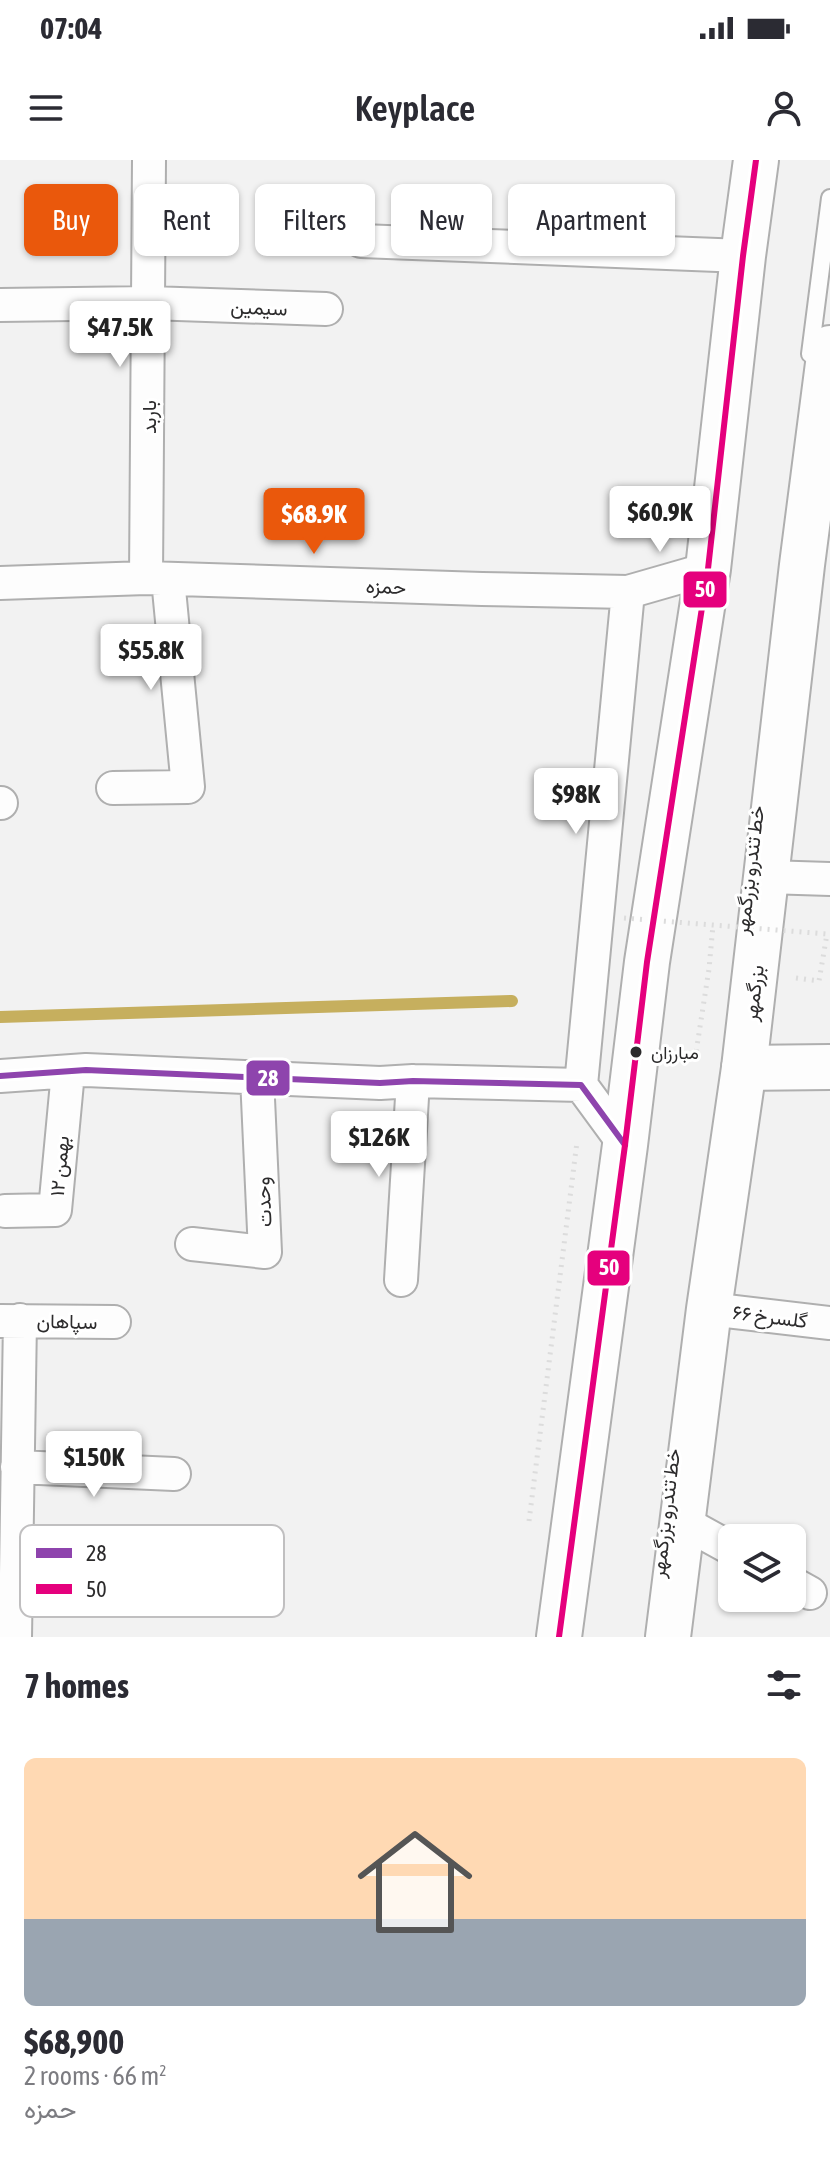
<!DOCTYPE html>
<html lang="en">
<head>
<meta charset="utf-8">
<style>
	body { margin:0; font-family:"Asap Condensed",Vazirmatn,sans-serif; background:#f2f2f3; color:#2b2b33; height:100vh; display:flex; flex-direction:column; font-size:30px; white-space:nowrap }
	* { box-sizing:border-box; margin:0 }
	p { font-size:26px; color:#7c7c81 }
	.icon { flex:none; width:44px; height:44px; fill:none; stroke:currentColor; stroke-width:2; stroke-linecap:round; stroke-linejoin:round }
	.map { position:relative; height:1477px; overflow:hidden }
	.panel { display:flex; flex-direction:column; background:#fff; flex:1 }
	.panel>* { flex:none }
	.banner { position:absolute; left:24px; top:24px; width:782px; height:72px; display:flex; gap:16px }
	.controls { position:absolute; left:718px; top:1364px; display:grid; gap:16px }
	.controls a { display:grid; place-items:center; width:88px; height:88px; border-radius:12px; background:#fff; box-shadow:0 2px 6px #0004; font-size:40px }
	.price { position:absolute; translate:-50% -68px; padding:0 18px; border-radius:8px; background:#fff; color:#222; font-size:26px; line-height:52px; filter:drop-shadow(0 2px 4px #0008) }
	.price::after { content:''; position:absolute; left:50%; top:48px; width:24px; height:18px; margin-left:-12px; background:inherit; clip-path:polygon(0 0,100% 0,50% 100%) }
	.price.active { background:#ea580c; color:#fff }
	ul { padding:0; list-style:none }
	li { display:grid; align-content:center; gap:16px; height:424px; padding:0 24px }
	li+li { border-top:2px solid #e1e1e2 }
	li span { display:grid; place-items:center; height:248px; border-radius:12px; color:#555 }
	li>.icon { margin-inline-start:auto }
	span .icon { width:144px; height:144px; fill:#fffc; stroke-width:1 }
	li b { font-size:34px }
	h2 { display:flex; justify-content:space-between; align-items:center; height:96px; padding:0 24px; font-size:34px }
	.tag { padding:0 28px; border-radius:12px; background:#fff; box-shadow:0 2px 6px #0004; font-size:28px; line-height:72px }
	.tag.active { background:#ea580c; color:#fff }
	.status { display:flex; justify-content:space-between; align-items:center; height:56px; padding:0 40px; background:#fff; direction:ltr }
	.status svg { height:22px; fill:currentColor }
	header { display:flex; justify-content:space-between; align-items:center; height:104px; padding:0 24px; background:#fff; font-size:36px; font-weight:600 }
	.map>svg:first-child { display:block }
</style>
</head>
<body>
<div class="status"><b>07:04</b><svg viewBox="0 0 49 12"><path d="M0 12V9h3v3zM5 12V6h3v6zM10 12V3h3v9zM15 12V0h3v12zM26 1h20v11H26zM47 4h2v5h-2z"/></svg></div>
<header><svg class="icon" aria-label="menu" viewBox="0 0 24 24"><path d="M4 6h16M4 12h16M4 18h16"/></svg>Keyplace<svg class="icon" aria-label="person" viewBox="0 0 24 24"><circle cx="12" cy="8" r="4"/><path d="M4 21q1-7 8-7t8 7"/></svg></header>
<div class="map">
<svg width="830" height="1477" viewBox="0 0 830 1477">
	<rect width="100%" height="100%" fill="#f2f2f2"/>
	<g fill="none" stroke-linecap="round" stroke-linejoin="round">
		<!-- stream -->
		<path stroke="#c6af5e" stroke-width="12" d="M 0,857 L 512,841"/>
		<!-- lane casing -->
		<g stroke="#afafaf" stroke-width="20">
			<path id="lane" d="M 810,194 L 830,38"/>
		</g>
		<!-- street casing -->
		<g stroke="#afafaf" stroke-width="36">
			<path id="street" d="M 361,81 L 743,96
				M 0,145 L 149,143 L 326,149
				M 146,418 L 149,0
				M 0,423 L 146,418 L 482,429 L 628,432 L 708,409
				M 113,628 L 188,627 L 168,419
				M 0,643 L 1,643
				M 767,717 L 830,719
				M 0,916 L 86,910 L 380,923 L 413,921 L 581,925 L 625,985
				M 581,925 L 628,432
				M 5,1051 L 55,1050 L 68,912
				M 192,1084 L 265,1092 L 257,917
				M 401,1120 L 413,921
				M 709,1149 L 830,1163
				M 0,1161 L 114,1162
				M 17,1307 L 174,1314
				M 683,1362 L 732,1389
				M 792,1423 L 810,1433
				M 15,1477 L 20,1160"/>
		</g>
		<!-- secondary casing -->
		<g stroke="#afafaf" stroke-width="48">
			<path id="secondary" d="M 744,908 L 830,907"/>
		</g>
		<!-- primary casing -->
		<g stroke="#afafaf" stroke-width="48">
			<path id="primary" d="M 559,1477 L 625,985 L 647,802 L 708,409 L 743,96 L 756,0
				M 668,1477 L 709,1149 L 744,908 L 802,405 L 830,188"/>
		</g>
		<!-- path -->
		<path stroke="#dcdcdc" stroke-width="5" stroke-dasharray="2 6" stroke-linecap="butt" d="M 796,818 L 819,821 L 827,774
			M 695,899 L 709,809 L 713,765
			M 529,1361 L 577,982"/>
		<!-- lane -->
		<use href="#lane" stroke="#fdfdfd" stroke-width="16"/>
		<!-- street -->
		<use href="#street" stroke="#fdfdfd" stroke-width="32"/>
		<!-- secondary -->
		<use href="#secondary" stroke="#fdfdfd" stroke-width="44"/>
		<!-- primary -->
		<use href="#primary" stroke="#fdfdfd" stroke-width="44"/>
		<!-- path-bridge -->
		<path stroke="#dcdcdc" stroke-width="5" stroke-dasharray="2 6" stroke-linecap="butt" d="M 624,758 L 827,774"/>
		<!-- bus-1 casing -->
		<g stroke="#fff" stroke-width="12">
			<path id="bus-1" d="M 0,916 L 86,910 L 380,923 L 413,921 L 581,925 L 625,985"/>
		</g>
		<!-- bus-2 casing -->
		<g stroke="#fff" stroke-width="12">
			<path id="bus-2" d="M 559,1477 L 625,985 L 647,802 L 708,409 L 743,96 L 756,0"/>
		</g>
		<!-- bus-1 -->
		<use href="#bus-1" stroke="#8e44ad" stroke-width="6"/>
		<!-- bus-2 -->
		<use href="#bus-2" stroke="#e5007d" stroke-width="6"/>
	</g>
	<!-- markers -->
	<circle fill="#2c2b2c" stroke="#fff" stroke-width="3" cx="636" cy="892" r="7"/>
	<g text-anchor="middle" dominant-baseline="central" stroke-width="6" stroke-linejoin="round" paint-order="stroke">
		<!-- bus labels -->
		<g font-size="18" fill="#2c2b2c" stroke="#fff" text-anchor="start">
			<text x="651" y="892">مبارزان</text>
		</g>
		<!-- street labels -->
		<g font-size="20" fill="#2c2b2c" stroke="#fff">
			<text transform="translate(259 147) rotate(2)">سیمین</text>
			<text transform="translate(148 257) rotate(-90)">باربد</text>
			<text transform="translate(386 426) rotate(2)">حمزه</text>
			<text transform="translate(749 710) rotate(-83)">خط تندرو بزرگمهر</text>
			<text transform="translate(753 833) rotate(-83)">بزرگمهر</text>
			<text transform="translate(59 1006) rotate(-85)">۱۲ بهمن</text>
			<text transform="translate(263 1042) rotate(-93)">وحدت</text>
			<text transform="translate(770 1156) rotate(7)">گلسرخ ۶۶</text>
			<text transform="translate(67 1161) rotate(1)">سپاهان</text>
			<text transform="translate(665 1353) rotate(-83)">خط تندرو بزرگمهر</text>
		</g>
	</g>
	<!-- legend -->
	<rect x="20" y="1365" width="264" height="92" rx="12" fill="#fff" stroke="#c0bfc0" stroke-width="2"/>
	<rect x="36" y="1388" width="36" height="10" fill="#8e44ad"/>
	<rect x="36" y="1424" width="36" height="10" fill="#e5007d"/>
	<g font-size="22" fill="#2c2b2c">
		<text x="86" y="1401">28</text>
		<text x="86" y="1437">50</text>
	</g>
	<g stroke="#fff" stroke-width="3">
		<rect x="682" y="410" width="46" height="39" rx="8" fill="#e5007d"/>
		<rect x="245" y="899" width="46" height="38" rx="8" fill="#8e44ad"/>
		<rect x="586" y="1089" width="45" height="38" rx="8" fill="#e5007d"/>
	</g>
	<g font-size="22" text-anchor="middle" font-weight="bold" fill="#fff">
		<text x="705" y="437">50</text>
		<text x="268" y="926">28</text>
		<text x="609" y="1115">50</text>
	</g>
</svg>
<div class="controls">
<a><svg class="icon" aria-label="layers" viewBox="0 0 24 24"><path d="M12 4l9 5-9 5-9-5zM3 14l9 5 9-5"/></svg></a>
</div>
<b class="price" style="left:120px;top:209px">$47.5K</b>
<b class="price" style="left:660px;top:394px">$60.9K</b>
<b class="price active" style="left:314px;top:396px">$68.9K</b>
<b class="price" style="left:151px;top:532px">$55.8K</b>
<b class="price" style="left:576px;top:676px">$98K</b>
<b class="price" style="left:379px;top:1019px">$126K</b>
<b class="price" style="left:94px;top:1339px">$150K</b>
<div class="banner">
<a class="tag active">Buy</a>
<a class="tag">Rent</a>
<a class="tag">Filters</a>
<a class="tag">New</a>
<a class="tag">Apartment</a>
</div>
</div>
<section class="panel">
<h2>7 homes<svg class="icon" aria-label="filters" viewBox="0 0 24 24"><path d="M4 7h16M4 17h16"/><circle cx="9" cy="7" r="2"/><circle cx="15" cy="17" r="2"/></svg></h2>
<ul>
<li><span style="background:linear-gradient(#ffd9b3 65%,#9aa5b1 0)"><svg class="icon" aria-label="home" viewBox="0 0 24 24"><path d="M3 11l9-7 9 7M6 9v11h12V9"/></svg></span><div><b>$68,900</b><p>2 rooms · 66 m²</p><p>حمزه</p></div></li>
</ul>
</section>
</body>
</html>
